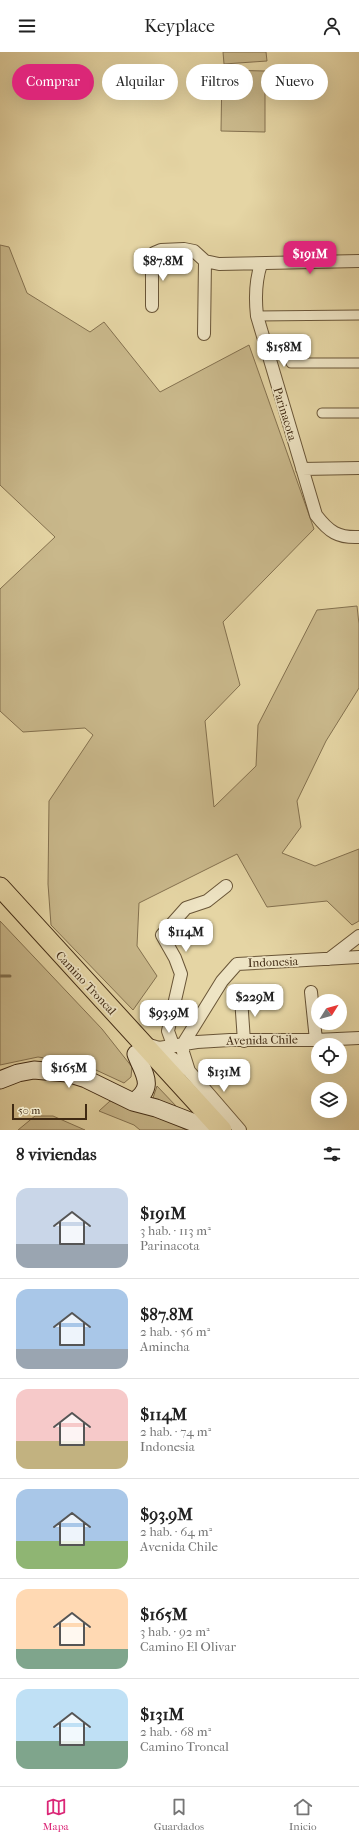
<!DOCTYPE html>
<html lang="es">
<head>
<meta charset="utf-8">
<style>
	body { margin:0; font-family:"IM FELL French Canon",serif; background:#f2f2f2; color:#222; height:100vh; display:flex; flex-direction:column; font-size:15px; white-space:nowrap }
	* { box-sizing:border-box; margin:0 }
	p { font-size:13px; color:#767676 }
	.icon { flex:none; width:22px; height:22px; fill:none; stroke:currentColor; stroke-width:2; stroke-linecap:round; stroke-linejoin:round }
	.map { position:relative; height:1078px; overflow:hidden }
	.drawer { display:flex; flex-direction:column; background:#fff; flex:1 }
	.drawer>* { flex:none }
	.hud { position:absolute; left:12px; top:12px; width:335px; height:36px; display:flex; gap:8px }
	.needle { width:26px; rotate:53deg }
	.tools { position:absolute; left:311px; top:942px; display:grid; gap:8px }
	.tools a { display:grid; place-items:center; width:36px; height:36px; border-radius:50%; background:#fff; box-shadow:0 4px 16px #0002; font-size:20px }
	.scale { position:absolute; left:12px; bottom:10px; width:75px; box-sizing:border-box; padding-left:4px; border:2px solid #402a13; border-top:0; font-size:11px; line-height:14px; white-space:nowrap; color:#402a13; -webkit-text-stroke:3px #eee4c4; paint-order:stroke }
	.price { position:absolute; translate:-50% -34px; padding:0 9px; border-radius:8px; background:#fff; color:#222; font-size:13px; line-height:26px; filter:drop-shadow(0 1px 2px #0008) }
	.price::after { content:''; position:absolute; left:50%; top:24px; width:12px; height:9px; margin-left:-6px; background:inherit; clip-path:polygon(0 0,100% 0,50% 100%) }
	.price.active { background:#db2777; color:#fff }
	ul { padding:0; list-style:none }
	li { display:flex; align-items:center; gap:12px; height:100px; padding:0 16px }
	li+li { border-top:1px solid #e0e0e0 }
	li span { display:grid; place-items:center; flex:none; width:112px; height:80px; border-radius:12px; color:#555 }
	li>.icon { margin-inline-start:auto }
	span .icon { width:48px; height:48px; fill:#fffc; stroke-width:1 }
	li b { font-size:17px }
	h2 { display:flex; justify-content:space-between; align-items:center; height:48px; padding:0 16px; font-size:17px }
	.tag { padding:0 14px; border-radius:18px; background:#fff; box-shadow:0 4px 16px #0002; font-size:14px; line-height:36px }
	.tag.active { background:#db2777; color:#fff }
	header { display:flex; justify-content:space-between; align-items:center; height:52px; padding:0 16px; background:#fff; font-size:18px; font-weight:600 }
	.tab-bar { display:flex; justify-content:space-around; align-items:center; height:56px; border-top:1px solid #e0e0e0; background:#fff; font-size:11px; color:#767676 }
	.tab-bar a { display:grid; justify-items:center; gap:2px }
	.tab-bar .active { color:#db2777 }
	.map>svg:first-child { display:block }
</style>
</head>
<body>
<header><svg class="icon" aria-label="menu" viewBox="0 0 24 24"><path d="M4 6h16M4 12h16M4 18h16"/></svg>Keyplace<svg class="icon" aria-label="person" viewBox="0 0 24 24"><circle cx="12" cy="8" r="4"/><path d="M4 21q1-7 8-7t8 7"/></svg></header>
<div class="map">
<svg width="359" height="1078" viewBox="0 0 359 1078">
	<rect width="100%" height="100%" fill="#e5d5a4"/>
	<filter id="stains"><feTurbulence type="fractalNoise" baseFrequency=".005" numOctaves="4"/><feColorMatrix values="0 0 0 0 .2 0 0 0 0 .09 0 0 0 0 .02 0 0 0 .5 -.17"/></filter>
	<radialGradient id="worn" r=".72"><stop offset=".6" stop-color="#630" stop-opacity="0"/><stop offset="1" stop-color="#630" stop-opacity=".3"/></radialGradient>
	<!-- green -->
	<path fill="#c9b88b" stroke="#84714f" d="M 223,0 L 266,0 L 267,9 L 224,12 Z
		M 222,18 L 265,19 L 265,80 L 221,79 Z
		M 0,193 L 9,195 L 27,241 L 90,280 L 104,270 L 160,340 L 249,293 L 314,477 L 223,570 L 240,633 L 205,669 L 214,755 L 256,714 L 258,673 L 317,558 L 357,554 L 359,572 L 359,636 L 326,689 L 297,749 L 301,775 L 282,801 L 315,814 L 359,797 L 359,869 L 352,873 L 327,849 L 267,855 L 237,802 L 139,851 L 137,894 L 157,924 L 133,958 L 51,873 L 48,832 L 49,749 L 93,683 L 85,676 L 23,680 L 0,659 L 0,537 L 55,485 L 0,433 Z
		M 0,869 L 102,977 L 132,1015 L 131,1025 L 124,1031 L 83,1012 L 38,1005 L 0,1013 Z
		M 157,1034 L 177,1055 L 153,1046 Z
		M 110,1049 L 176,1072 L 186,1078 L 140,1078 L 134,1073 L 99,1059 Z
		M 35,1064 L 53,1064 L 85,1078 L 18,1078 Z"/>
	<g fill="none" stroke-linecap="round" stroke-linejoin="round">
		<!-- stream -->
		<path stroke="#816e4d" stroke-width="3" d="M 0,924 L 10,924"/>
		<!-- pedestrian casing -->
		<g stroke="#695537" stroke-width="11">
			<path id="pedestrian" d="M 257,264 L 359,263
				M 291,311 L 359,311
				M 322,361 L 359,361"/>
		</g>
		<!-- minor casing -->
		<g stroke="#695537" stroke-width="14">
			<path id="minor" d="M 261,212 C 255,230 255,246 257,264 L 316,463 C 329,480 338,486 359,485
				M 152,254 L 152,204 L 154,201 L 161,198 L 184,197 L 194,199 L 205,209 L 219,212 L 359,209
				M 204,282 L 205,209
				M 302,417 L 359,416
				M 329,907 L 359,884
				M 311,940 L 316,988
				M 241,946 L 244,989
				M 146,992 L 159,996 L 197,990 L 230,988 L 316,988 L 359,986
				M 183,992 L 222,929 L 237,912 L 359,905
				M 183,992 L 183,1000 L 189,1019
				M 173,993 L 168,979 L 181,922 L 175,906 L 162,883 L 186,856 L 207,849 L 226,834
				M 159,996 L 189,1019 L 240,1078"/>
		</g>
		<!-- secondary casing -->
		<g stroke="#402a13" stroke-width="19">
			<path id="secondary" d="M 0,1028 L 18,1021 L 34,1018 L 67,1021 L 86,1027 L 133,1050 L 156,1056 L 205,1075
				M 133,1050 C 156,1035 144,1023 136,1002"/>
		</g>
		<!-- primary casing -->
		<g stroke="#402a13" stroke-width="21">
			<path id="primary" d="M 0,835 L 222,1078"/>
		</g>
		<!-- pedestrian -->
		<use href="#pedestrian" stroke="#eee4c4" stroke-width="9"/>
		<!-- minor -->
		<use href="#minor" stroke="#eee4c4" stroke-width="12"/>
		<!-- secondary -->
		<use href="#secondary" stroke="#eee4c4" stroke-width="17"/>
		<!-- primary -->
		<use href="#primary" stroke="#e5d5a4" stroke-width="19"/>
	</g>
	<g text-anchor="middle" dominant-baseline="central" stroke-width="3.5" stroke-linejoin="round" paint-order="stroke">
		<!-- street labels -->
		<g font-size="12" fill="#402a13" stroke="#eee4c4">
			<text transform="translate(285 362) rotate(73)">Parinacota</text>
			<text transform="translate(273 910) rotate(-2)">Indonesia</text>
			<text transform="translate(86 931) rotate(47)">Camino Troncal</text>
			<text transform="translate(262 988) rotate(-1)">Avenida Chile</text>
		</g>
	</g>
	<rect width="100%" height="100%" filter="url(#stains)"/>
	<rect width="100%" height="100%" fill="url(#worn)"/>
</svg>
<div class="tools">
<a><svg class="needle" viewBox="-14 -14 28 28"><path d="M0-13l5 13h-10z" fill="#e53935"/><path d="M0 13l5-13h-10z" fill="#767676"/></svg></a>
<a><svg class="icon" aria-label="locate" viewBox="0 0 24 24"><circle cx="12" cy="12" r="6"/><path d="M12 2v4M12 18v4M2 12h4M18 12h4"/></svg></a>
<a><svg class="icon" aria-label="layers" viewBox="0 0 24 24"><path d="M12 4l9 5-9 5-9-5zM3 14l9 5 9-5"/></svg></a>
</div>
<div class="scale">50 m</div>
<b class="price active" style="left:310px;top:223px">$191M</b>
<b class="price" style="left:163px;top:230px">$87.8M</b>
<b class="price" style="left:284px;top:316px">$158M</b>
<b class="price" style="left:186px;top:901px">$114M</b>
<b class="price" style="left:255px;top:966px">$229M</b>
<b class="price" style="left:169px;top:982px">$93.9M</b>
<b class="price" style="left:69px;top:1037px">$165M</b>
<b class="price" style="left:224px;top:1041px">$131M</b>
<div class="hud">
<a class="tag active">Comprar</a>
<a class="tag">Alquilar</a>
<a class="tag">Filtros</a>
<a class="tag">Nuevo</a>
</div>
</div>
<section class="drawer">
<h2>8 viviendas<svg class="icon" aria-label="filters" viewBox="0 0 24 24"><path d="M4 7h16M4 17h16"/><circle cx="9" cy="7" r="2"/><circle cx="15" cy="17" r="2"/></svg></h2>
<ul>
<li><span style="background:linear-gradient(#c9d6e8 70%,#9aa5b1 0)"><svg class="icon" aria-label="home" viewBox="0 0 24 24"><path d="M3 11l9-7 9 7M6 9v11h12V9"/></svg></span><div><b>$191M</b><p>3 hab. · 113 m²</p><p>Parinacota</p></div></li>
<li><span style="background:linear-gradient(#a9c7e8 75%,#9aa5b1 0)"><svg class="icon" aria-label="home" viewBox="0 0 24 24"><path d="M3 11l9-7 9 7M6 9v11h12V9"/></svg></span><div><b>$87.8M</b><p>2 hab. · 56 m²</p><p>Amincha</p></div></li>
<li><span style="background:linear-gradient(#f6c9c9 65%,#c2b280 0)"><svg class="icon" aria-label="home" viewBox="0 0 24 24"><path d="M3 11l9-7 9 7M6 9v11h12V9"/></svg></span><div><b>$114M</b><p>2 hab. · 74 m²</p><p>Indonesia</p></div></li>
<li><span style="background:linear-gradient(#a9c7e8 65%,#8fb573 0)"><svg class="icon" aria-label="home" viewBox="0 0 24 24"><path d="M3 11l9-7 9 7M6 9v11h12V9"/></svg></span><div><b>$93.9M</b><p>2 hab. · 64 m²</p><p>Avenida Chile</p></div></li>
<li><span style="background:linear-gradient(#ffd9b3 75%,#7fa58c 0)"><svg class="icon" aria-label="home" viewBox="0 0 24 24"><path d="M3 11l9-7 9 7M6 9v11h12V9"/></svg></span><div><b>$165M</b><p>3 hab. · 92 m²</p><p>Camino El Olivar</p></div></li>
<li><span style="background:linear-gradient(#bfe0f5 65%,#7fa58c 0)"><svg class="icon" aria-label="home" viewBox="0 0 24 24"><path d="M3 11l9-7 9 7M6 9v11h12V9"/></svg></span><div><b>$131M</b><p>2 hab. · 68 m²</p><p>Camino Troncal</p></div></li>
</ul>
</section>
<nav class="tab-bar">
<a class="active"><svg class="icon" aria-label="map" viewBox="0 0 24 24"><path d="M3 6l6-2 6 2 6-2v14l-6 2-6-2-6 2zM9 4v14M15 6v14"/></svg>Mapa</a>
<a><svg class="icon" aria-label="saved" viewBox="0 0 24 24"><path d="M7 4h10v16l-5-4-5 4z"/></svg>Guardados</a>
<a><svg class="icon" aria-label="home" viewBox="0 0 24 24"><path d="M3 11l9-7 9 7M6 9v11h12V9"/></svg>Inicio</a>
</nav>
</body>
</html>
